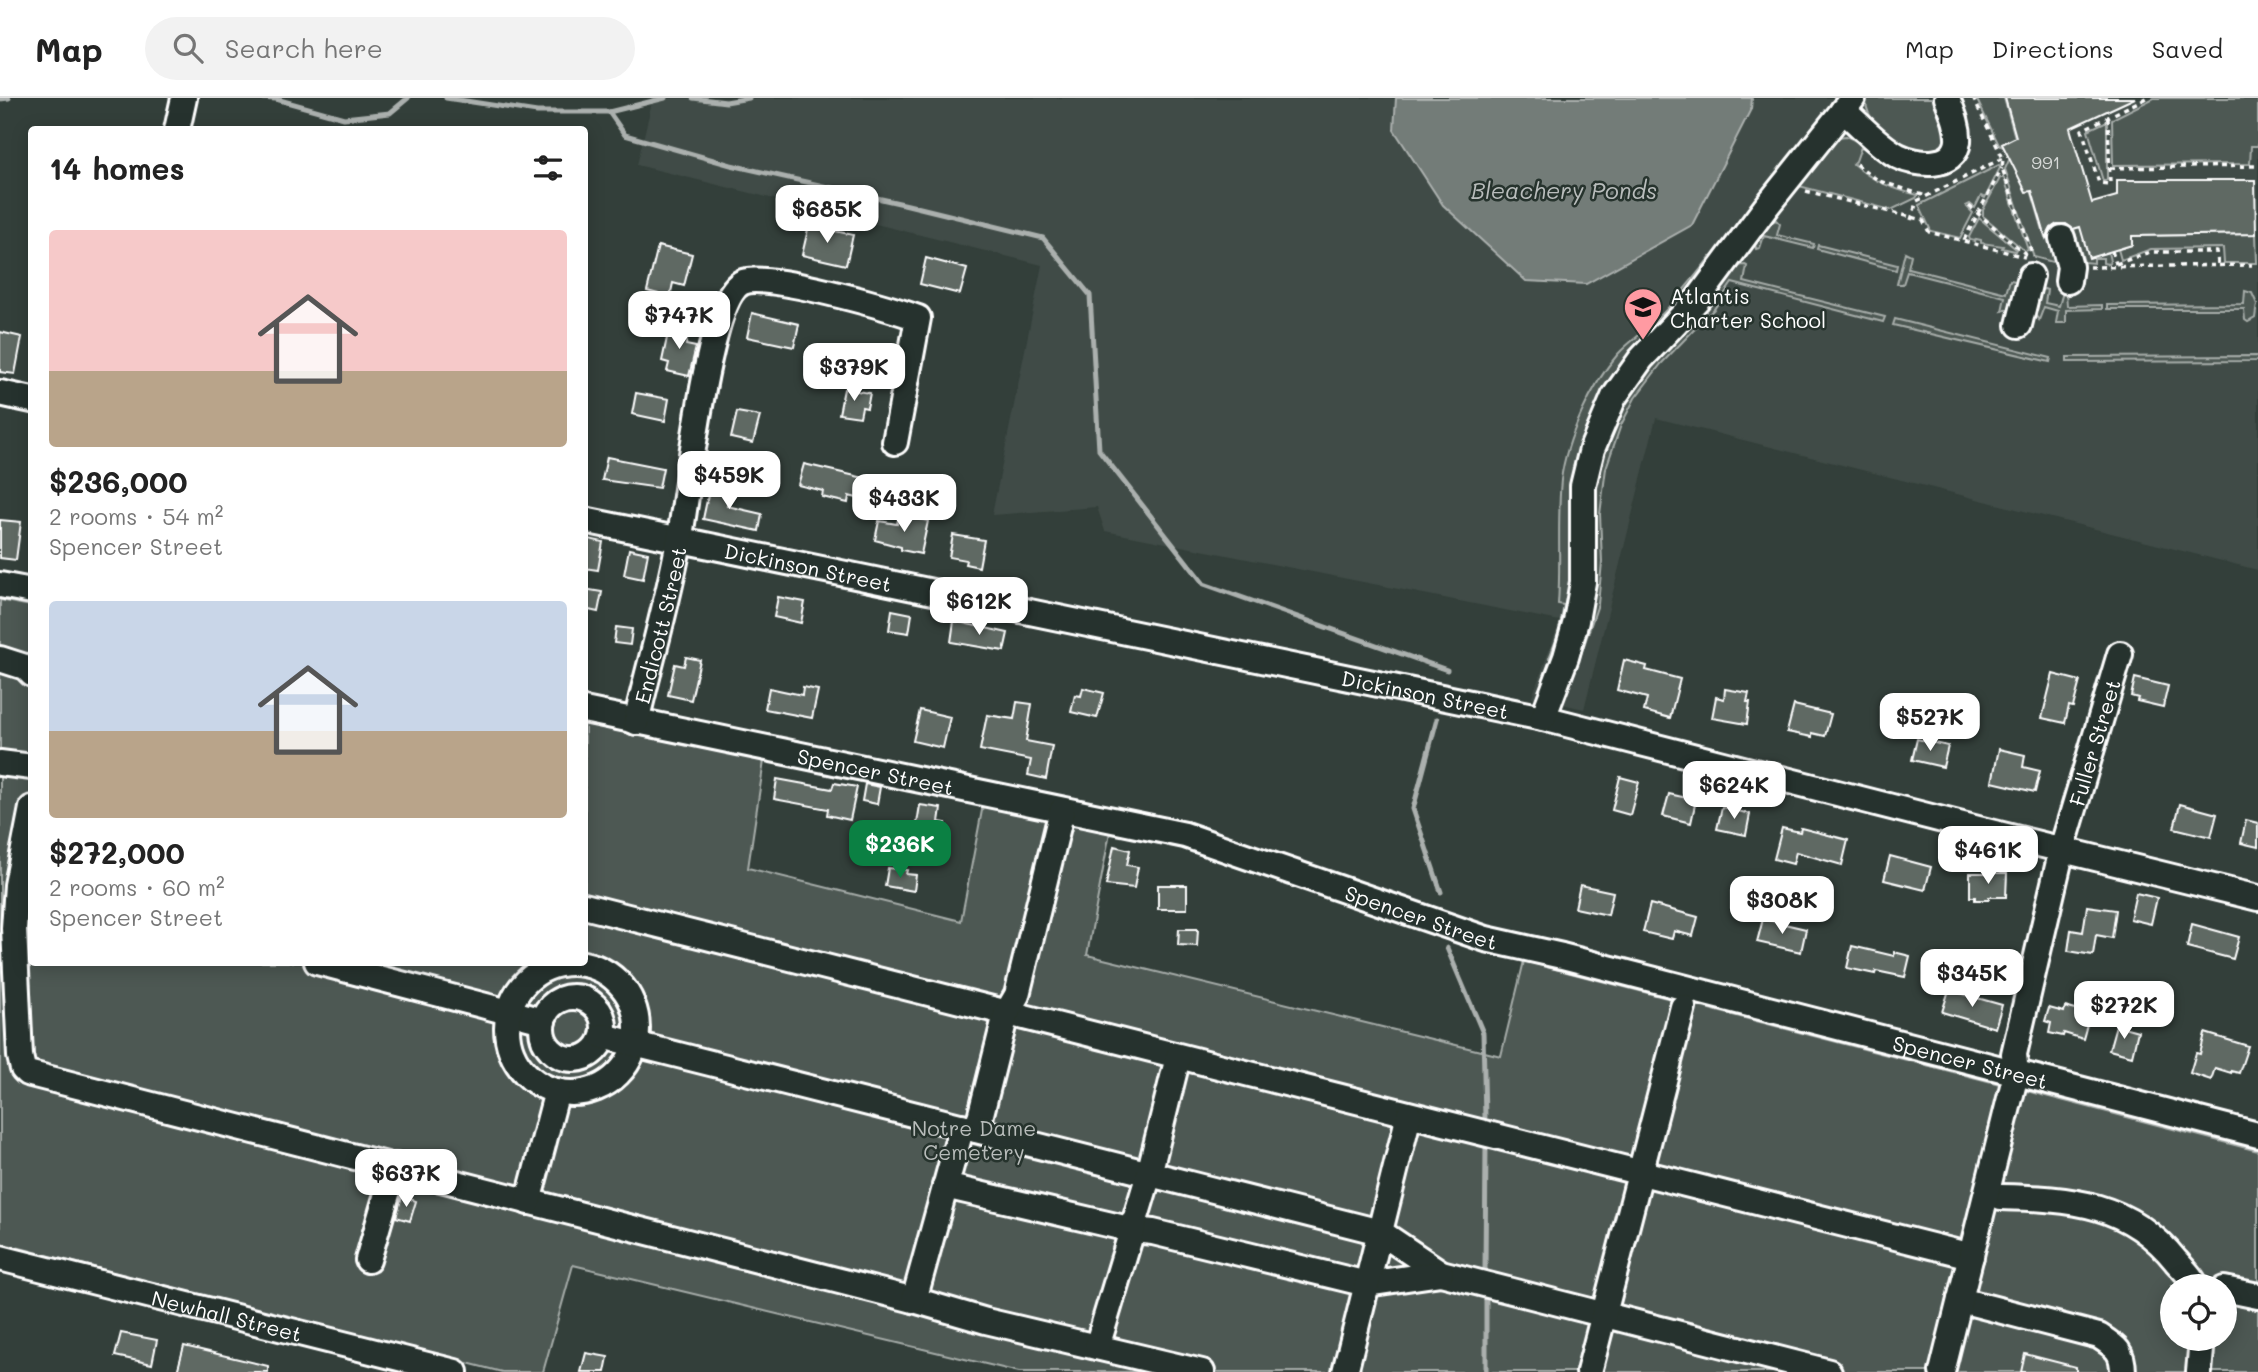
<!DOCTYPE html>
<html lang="en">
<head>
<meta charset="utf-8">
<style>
	body { margin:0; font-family:Mali,sans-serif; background:#f2f2f2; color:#222; height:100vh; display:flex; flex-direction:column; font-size:26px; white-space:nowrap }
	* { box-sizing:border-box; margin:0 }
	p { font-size:23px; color:#767676 }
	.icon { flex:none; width:38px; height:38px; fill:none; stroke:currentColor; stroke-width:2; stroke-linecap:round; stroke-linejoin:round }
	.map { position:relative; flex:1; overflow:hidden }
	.drawer { position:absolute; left:28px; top:28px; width:560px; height:840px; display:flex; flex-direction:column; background:#fff; border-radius:7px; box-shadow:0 4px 18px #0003 }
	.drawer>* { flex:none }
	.fabs { position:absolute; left:2160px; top:1176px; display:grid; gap:14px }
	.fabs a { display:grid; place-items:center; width:77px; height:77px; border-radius:50%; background:#fff; box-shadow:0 4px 18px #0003; font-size:35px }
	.price { position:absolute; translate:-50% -60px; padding:0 16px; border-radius:14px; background:#fff; color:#222; font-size:23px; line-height:46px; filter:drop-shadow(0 2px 4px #0008) }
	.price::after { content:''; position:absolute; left:50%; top:42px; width:21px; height:16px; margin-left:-10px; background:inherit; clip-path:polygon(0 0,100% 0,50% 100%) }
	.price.selected { background:#0b8043; color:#fff }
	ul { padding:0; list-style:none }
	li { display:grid; align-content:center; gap:14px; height:371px; padding:0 21px }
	li span { display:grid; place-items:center; height:217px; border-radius:7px; color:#555 }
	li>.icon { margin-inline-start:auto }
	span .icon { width:126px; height:126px; fill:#fffc; stroke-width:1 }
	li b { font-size:30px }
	h2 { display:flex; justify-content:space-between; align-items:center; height:84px; padding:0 21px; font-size:30px }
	header { display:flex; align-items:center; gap:42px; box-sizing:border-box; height:98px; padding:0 35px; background:#fff; border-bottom:2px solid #e0e0e0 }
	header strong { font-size:33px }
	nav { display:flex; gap:38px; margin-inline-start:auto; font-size:24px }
	.search { width:490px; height:63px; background:#f2f2f2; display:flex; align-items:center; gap:18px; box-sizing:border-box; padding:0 24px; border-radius:38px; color:#767676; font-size:26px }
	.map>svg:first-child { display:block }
</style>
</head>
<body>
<header>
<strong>Map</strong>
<div class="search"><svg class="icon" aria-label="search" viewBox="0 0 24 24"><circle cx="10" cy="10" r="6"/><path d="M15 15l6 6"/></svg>Search here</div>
<nav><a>Map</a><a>Directions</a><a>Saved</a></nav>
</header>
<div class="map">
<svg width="2258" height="1274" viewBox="0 0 2258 1274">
	<rect width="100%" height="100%" fill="#333f3a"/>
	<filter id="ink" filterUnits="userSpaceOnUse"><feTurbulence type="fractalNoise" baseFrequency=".0143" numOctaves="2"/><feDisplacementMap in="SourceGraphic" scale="14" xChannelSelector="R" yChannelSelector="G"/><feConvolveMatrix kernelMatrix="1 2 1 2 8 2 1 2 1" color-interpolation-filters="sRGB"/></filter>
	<g filter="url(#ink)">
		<!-- built -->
		<path fill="#404c47" d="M 653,0 L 2258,0 L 2258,472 L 1656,320 L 1584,611 L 1532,599 L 1560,523 L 1105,433 L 1097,409 L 992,417 L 1042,167 L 637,67 Z"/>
		<!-- green -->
		<path fill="#4d5853" stroke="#a6aca9" stroke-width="2" fill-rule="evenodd" d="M 1867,0 L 1937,0 C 1940,10 1949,27 1947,37 C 1938,76 1858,30 1867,0 Z
			M 1976,0 L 2004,0 L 2016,43 L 2003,49 L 1999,47 Z
			M 2154,0 L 2258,0 L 2258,48 L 2251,48 L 2250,66 L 2113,67 L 2112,21 Z
			M 2107,23 L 2107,82 L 2103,83 L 2088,32 Z
			M 1846,38 L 1862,46 L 1856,63 L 1853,66 C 1873,83 1892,91 1918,97 L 1916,100 L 1891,112 L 1795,87 L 1838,39 Z
			M 2021,58 L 2045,139 L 2052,137 L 2060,166 L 2034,159 L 2005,71 L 2009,62 Z
			M 1999,67 L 2000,70 L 1985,100 L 1981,98 L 1975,110 L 1970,106 L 1966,108 L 1973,115 L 1960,140 L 1931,133 L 1919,107 Z
			M 2000,80 L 2004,80 L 2028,152 L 2025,153 L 1983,118 L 1983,112 Z
			M 1979,120 L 2016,151 L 2015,153 L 2002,150 L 2003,148 L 1981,145 L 1981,142 L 1976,141 L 1975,143 L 1970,142 L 1969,139 Z
			M 1776,122 L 1780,126 L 1777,137 L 1814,146 L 1813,150 L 1764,138 L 1760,150 L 1756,151 L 1754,142 L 1769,125 Z
			M 2080,129 L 2108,154 L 2110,163 L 2108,166 L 2103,165 L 2103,160 L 2094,160 L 2094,165 L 2084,164 L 2074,131 Z
			M 2256,136 L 2257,165 L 2224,165 L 2223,150 L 2151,151 L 2121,162 L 2118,151 L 2132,147 L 2132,138 Z
			M 1818,147 L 1897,167 L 1896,172 L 1817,151 Z
			M 1905,154 L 1911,157 L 1908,170 L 2006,195 L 2010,182 L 2015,183 L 2018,189 L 2012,210 L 2002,213 L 2005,199 L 1907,174 L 1903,186 L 1897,186 Z
			M 1710,159 L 1716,162 L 1603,298 L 1573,498 L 1556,562 L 1549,560 L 1559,534 L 1564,507 L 1558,506 C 1561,465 1557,423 1561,382 C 1566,342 1591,287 1618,256 C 1629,244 1643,235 1654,224 C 1675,204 1693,181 1710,159 Z
			M 1745,167 L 1747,168 L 1744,184 L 1885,219 L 1883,224 L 1732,185 L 1714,211 L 1661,266 L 1635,300 L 1621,327 L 1606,370 L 1600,416 L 1602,464 L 1598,506 L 1579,562 L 1576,561 L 1599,361 L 1614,320 L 1645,273 L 1736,168 Z
			M 2044,191 L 2047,192 L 2045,205 L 2059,208 L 2063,194 L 2066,193 L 2067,208 L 2102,207 L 2102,211 L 2066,212 L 2066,225 L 2056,225 L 2058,213 L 2044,209 L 2039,222 L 2033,215 L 2038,194 Z
			M 2245,193 L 2252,195 L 2257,206 L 2255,220 L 2248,224 L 2245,222 L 2244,211 L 2107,211 L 2107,207 L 2244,206 Z
			M 1895,221 L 2051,260 L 2050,264 L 1893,227 Z
			M 2258,258 L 2258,263 L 2067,264 L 2067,259 Z
			M 0,502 L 31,508 L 32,864 L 584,864 L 585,626 L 764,663 L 748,770 L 961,823 L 983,707 L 1110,734 L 1087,857 L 1501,958 L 1524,863 L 2258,1053 L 2258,1274 L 1019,1274 L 573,1167 L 543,1274 L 502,1274 L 0,1145 ZM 2172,1188 L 2224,1188 L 2224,1241 L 2172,1241 Z"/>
		<!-- water -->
		<path fill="#737b78" stroke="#abb0ae" stroke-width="2" d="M 1396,0 L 1752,0 L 1751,11 L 1692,127 L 1586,186 L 1526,183 L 1443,107 L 1394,32 Z"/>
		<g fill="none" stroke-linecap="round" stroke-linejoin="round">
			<!-- stream -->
			<path stroke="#abb0ae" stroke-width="5" d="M 261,0 L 276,1 L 344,20 L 390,15 L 408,0
				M 446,0 L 537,14 L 609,14 L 665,0
				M 693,0 L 726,4 L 749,0
				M 0,1 L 9,0
				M 609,14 L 625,37 L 731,67 L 908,107 L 1043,140 L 1090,197 L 1099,352 L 1204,486 L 1447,572
				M 1437,621 L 1413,711 L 1441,794
				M 1447,850 L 1483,935 L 1485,1019
				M 1485,1173 L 1486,1047
				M 1486,1274 L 1486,1200"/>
		</g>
		<!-- building -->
		<path fill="#5f6964" stroke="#fff" stroke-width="2" d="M 2005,0 L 2135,0 L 2070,30 L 2092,105 L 2117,98 L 2117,82 L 2255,82 L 2256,136 L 2132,138 L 2132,147 L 2089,160 L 2080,129 L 2073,131 L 2066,126 L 2057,126 L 2051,130 L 2046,140 L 2032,93 L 2026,94 L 2002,46 L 2016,39 Z
			M 809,127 L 853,137 L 846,167 L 802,157 Z
			M 658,148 L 692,156 L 684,188 L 673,185 L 670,199 L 647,193 Z
			M 926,160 L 967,171 L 960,196 L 920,186 Z
			M 752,215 L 799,226 L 794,249 L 747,239 Z
			M 670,226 L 689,229 L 686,247 L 696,249 L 689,278 L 667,273 L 669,265 L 662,263 Z
			M 0,234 L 22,239 L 15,276 L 0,274 Z
			M 844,291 L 870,295 L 867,310 L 862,309 L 860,319 L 839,316 Z
			M 636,295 L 669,301 L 665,323 L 632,316 Z
			M 737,314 L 760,318 L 753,345 L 731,340 Z
			M 607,359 L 663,370 L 659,390 L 602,382 Z
			M 804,366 L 877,383 L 873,404 L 849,398 L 848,405 L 822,399 L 823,393 L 798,387 Z
			M 710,388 L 730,392 L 727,408 L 762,416 L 759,433 L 703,421 Z
			M 899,417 L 928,423 L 921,456 L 901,452 L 901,449 L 875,442 L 879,423 L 897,426 Z
			M 0,422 L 21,424 L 16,462 L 0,460 Z
			M 953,437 L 984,442 L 979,469 L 965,466 L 966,462 L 949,459 Z
			M 584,440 L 603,444 L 598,472 L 584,470 Z
			M 629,451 L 648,455 L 643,481 L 624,477 Z
			M 584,491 L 602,494 L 598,514 L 584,511 Z
			M 778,499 L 805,504 L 801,525 L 774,519 Z
			M 892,512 L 912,516 L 909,535 L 889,532 Z
			M 954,523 L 1008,535 L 1004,553 L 951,544 Z
			M 616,529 L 632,531 L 630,547 L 614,545 Z
			M 686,559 L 700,562 L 691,602 L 668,597 L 675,566 L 684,568 Z
			M 1624,562 L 1647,568 L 1646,572 L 1680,581 L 1670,620 L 1644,613 L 1647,600 L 1617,592 Z
			M 2053,576 L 2080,583 L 2073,609 L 2069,608 L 2065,625 L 2042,620 Z
			M 2135,580 L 2168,588 L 2163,609 L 2137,603 L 2138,600 L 2131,598 Z
			M 803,589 L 818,592 L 812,620 L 765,611 L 769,590 L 802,597 Z
			M 1083,590 L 1104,595 L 1097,620 L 1071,614 L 1075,597 L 1081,598 Z
			M 1725,591 L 1749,595 L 1747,604 L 1750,604 L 1747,626 L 1712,620 L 1716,599 L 1724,601 Z
			M 1017,604 L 1032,606 L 1026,643 L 1052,648 L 1046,681 L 1028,677 L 1031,662 L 980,652 L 987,617 L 1014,621 Z
			M 1794,607 L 1831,616 L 1825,638 L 1812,635 L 1812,639 L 1787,634 Z
			M 920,612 L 950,619 L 943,650 L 913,643 Z
			M 1917,641 L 1948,648 L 1943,669 L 1912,662 Z
			M 1999,651 L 2025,657 L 2023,669 L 2040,673 L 2035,694 L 1992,684 Z
			M 1620,679 L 1639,684 L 1630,717 L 1612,712 Z
			M 777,681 L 832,691 L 834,685 L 857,689 L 850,722 L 827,717 L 828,711 L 774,701 Z
			M 865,686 L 880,689 L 877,706 L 862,703 Z
			M 1669,696 L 1696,702 L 1691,725 L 1663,718 Z
			M 2180,706 L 2217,716 L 2211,739 L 2174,730 Z
			M 920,707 L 941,710 L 939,724 L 946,725 L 943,743 L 915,738 Z
			M 1722,709 L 1750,716 L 1746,737 L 1717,731 Z
			M 2246,722 L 2258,725 L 2258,749 L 2241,745 Z
			M 1782,730 L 1800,734 L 1801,730 L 1848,742 L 1842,767 L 1796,754 L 1793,766 L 1774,761 Z
			M 1114,748 L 1130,752 L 1127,767 L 1138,769 L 1134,790 L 1106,787 Z
			M 1890,758 L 1931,769 L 1925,792 L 1884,782 Z
			M 888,770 L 907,772 L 906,776 L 916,777 L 914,793 L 885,788 Z
			M 1970,775 L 2007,775 L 2006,799 L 1989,799 L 1989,802 L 1975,802 L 1975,799 L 1970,799 Z
			M 1158,787 L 1187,787 L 1187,811 L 1158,811 Z
			M 1580,787 L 1613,794 L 1608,817 L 1575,810 Z
			M 2136,795 L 2157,800 L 2151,826 L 2130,821 Z
			M 1650,806 L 1698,819 L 1693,838 L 1674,833 L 1672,841 L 1643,834 Z
			M 2087,808 L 2116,812 L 2112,840 L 2096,837 L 2093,857 L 2068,853 L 2071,832 L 2083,834 Z
			M 1763,821 L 1806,831 L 1801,854 L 1757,844 Z
			M 2192,826 L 2239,839 L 2233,861 L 2187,849 Z
			M 1179,831 L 1198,831 L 1197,848 L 1178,847 Z
			M 1852,848 L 1894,858 L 1894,854 L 1910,858 L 1905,879 L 1876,873 L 1875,876 L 1847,870 Z
			M 1949,892 L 2002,907 L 1995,930 L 1942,914 Z
			M 2065,909 L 2090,916 L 2083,941 L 2064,935 L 2063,938 L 2049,935 L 2051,925 L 2045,923 L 2049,910 L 2064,914 Z
			M 2116,927 L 2138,933 L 2132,958 L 2109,952 Z
			M 2205,935 L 2248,948 L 2239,975 L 2231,973 L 2231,975 L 2215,970 L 2211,982 L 2190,975 L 2196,955 L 2200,956 Z
			M 402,1098 L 416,1103 L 410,1123 L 396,1119 Z
			M 121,1235 L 157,1242 L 152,1266 L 115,1258 Z
			M 184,1248 L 268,1268 L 268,1274 L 177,1274 Z
			M 586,1255 L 608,1259 L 605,1274 L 581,1274 Z
			M 2025,1256 L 2076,1269 L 2076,1274 L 2021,1274 Z"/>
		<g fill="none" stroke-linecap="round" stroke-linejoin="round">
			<!-- minor casing -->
			<g stroke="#fff" stroke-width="30">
				<g id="minor">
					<path d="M 1843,12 C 1860,27 1878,47 1898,58 C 1916,67 1955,72 1958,43 C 1959,28 1952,13 1947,0"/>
					<path d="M 177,32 L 184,0"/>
					<path d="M 2062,140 L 2070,169 L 2068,183"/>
					<path d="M 2019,227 L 2031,178"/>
					<path d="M 0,295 L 32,302"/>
					<path id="s1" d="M 584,422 L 1543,620 L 1978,731 L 2258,800"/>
					<path d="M 0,487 L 32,493"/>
					<path d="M 0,561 L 25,569 L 32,576"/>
					<path id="s2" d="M 584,612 L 1185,737 L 1486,841 L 1562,858 L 2258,1037"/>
					<path d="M 1543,620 L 1566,559 L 1576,523 L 1583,484 L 1583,388 L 1592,351 L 1614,299 L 1641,261 L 1697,202 L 1766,109 L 1853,0"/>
					<path id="s3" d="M 636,624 C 650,564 668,504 679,443 C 688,401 706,199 743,184 C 766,174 890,210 918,220 L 895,344"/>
					<path d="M 0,665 L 32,669"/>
					<path d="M 32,710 L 17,787 L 14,830 L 20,958 L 23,971 L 27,975 L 914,1202 L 986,1223 L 1202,1274"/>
					<path d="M 584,808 L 1971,1158"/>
					<path d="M 317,864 L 543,923"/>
					<circle cx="572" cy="930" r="65"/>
					<circle cx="573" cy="930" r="31"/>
					<path d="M 603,938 L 1380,1134 L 1441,1175 L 1829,1274"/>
					<path d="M 977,1032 L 1006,916 L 1017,897 L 1062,712"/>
					<path d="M 945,1088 L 1133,1132 L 1153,1134 L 1367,1186 L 1441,1175"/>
					<path d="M 2001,1099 C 2071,1101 2129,1104 2176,1163 C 2183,1171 2192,1179 2196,1188"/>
					<path d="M 528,1104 L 557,993"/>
					<path id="s4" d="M 0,1160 L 455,1274"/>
					<path d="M 368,1162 L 395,1068"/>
					<path d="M 2224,1191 L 2258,1198"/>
					<path d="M 914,1202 L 962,1028"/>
					<path d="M 1960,1202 L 2099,1238 C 2116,1249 2123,1253 2123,1274"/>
					<path d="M 1097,1249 L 1149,1076 L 1178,959"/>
					<path d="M 1345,1274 L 1409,1017"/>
					<path d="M 1589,1274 L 1683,909"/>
					<path id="s5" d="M 1942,1274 L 2016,976 L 2014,956 L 2062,751 L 2120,556"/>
					<path d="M 2199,1274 L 2202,1241"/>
				</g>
			</g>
			<!-- path -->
			<path stroke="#fff" stroke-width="3.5" stroke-dasharray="5 5" stroke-linecap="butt" d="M 1973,0 L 2003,60 L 2002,70 L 2033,158
				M 2108,19 L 2110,86 L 2099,85 L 2082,32 L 2146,0
				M 1856,66 L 1879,83 L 1926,98
				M 2110,70 L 2258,68
				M 1806,93 L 1923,122 L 1929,134 L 2025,159
				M 1969,108 L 2028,158
				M 1911,122 L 1917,103 L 2003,60
				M 1964,142 L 2002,70
				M 2112,153 L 2116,166
				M 2116,166 L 2150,154 L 2217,154 L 2218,167
				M 2089,169 L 2252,167"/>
			<!-- minor -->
			<use href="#minor" stroke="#26332d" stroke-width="24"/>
		</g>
	</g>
	<!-- icons -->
	<defs>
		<g id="school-pin" transform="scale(2.0125)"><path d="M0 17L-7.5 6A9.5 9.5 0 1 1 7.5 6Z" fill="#ff9aa2" stroke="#26332d"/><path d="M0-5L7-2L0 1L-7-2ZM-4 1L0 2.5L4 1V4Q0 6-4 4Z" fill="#111"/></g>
	</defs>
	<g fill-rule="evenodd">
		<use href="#school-pin" x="1643" y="209"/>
	</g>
	<g text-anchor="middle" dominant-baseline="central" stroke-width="5" stroke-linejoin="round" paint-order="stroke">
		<!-- number labels -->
		<g font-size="18" fill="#d7dad8">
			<text x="2046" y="64">991</text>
		</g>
		<!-- poi labels -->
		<g font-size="21" fill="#fff" stroke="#26332d" text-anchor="start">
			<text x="1670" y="197">Atlantis<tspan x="1670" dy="24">Charter School</tspan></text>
		</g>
		<!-- street labels -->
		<g font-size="21" fill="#fff" stroke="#26332d">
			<text stroke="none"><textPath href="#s1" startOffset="229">Dickinson Street</textPath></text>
			<text stroke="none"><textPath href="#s3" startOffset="100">Endicott Street</textPath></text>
			<text stroke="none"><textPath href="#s1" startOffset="859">Dickinson Street</textPath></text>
			<text stroke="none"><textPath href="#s5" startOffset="649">Fuller Street</textPath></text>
			<text stroke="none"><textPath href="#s2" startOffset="298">Spencer Street</textPath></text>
			<text stroke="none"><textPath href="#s2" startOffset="864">Spencer Street</textPath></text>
			<text stroke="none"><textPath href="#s2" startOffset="1432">Spencer Street</textPath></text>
			<text stroke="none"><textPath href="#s4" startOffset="234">Newhall Street</textPath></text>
		</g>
		<!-- park labels -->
		<g font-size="21" fill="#b8bcba" stroke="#26332d">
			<text x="974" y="1029">Notre Dame<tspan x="974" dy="24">Cemetery</tspan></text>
		</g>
		<!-- water labels -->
		<g font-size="23" font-style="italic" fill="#b9bdbc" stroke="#26332d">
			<text x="1564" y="92">Bleachery Ponds</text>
		</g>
	</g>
</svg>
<div class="fabs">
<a><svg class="icon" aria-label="locate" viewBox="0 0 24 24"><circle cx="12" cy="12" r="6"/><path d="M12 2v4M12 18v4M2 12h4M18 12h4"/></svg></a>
</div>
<b class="price" style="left:827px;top:147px">$685K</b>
<b class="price" style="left:679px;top:253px">$747K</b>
<b class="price" style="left:854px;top:305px">$379K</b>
<b class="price" style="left:729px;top:413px">$459K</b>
<b class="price" style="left:904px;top:436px">$433K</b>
<b class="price" style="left:979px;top:539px">$612K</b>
<b class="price" style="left:1930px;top:655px">$527K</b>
<b class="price" style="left:1734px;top:723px">$624K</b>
<b class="price selected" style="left:900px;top:782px">$236K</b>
<b class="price" style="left:1988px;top:788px">$461K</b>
<b class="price" style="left:1782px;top:838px">$308K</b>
<b class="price" style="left:1972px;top:911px">$345K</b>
<b class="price" style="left:2124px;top:943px">$272K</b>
<b class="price" style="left:406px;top:1111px">$637K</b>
<section class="drawer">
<h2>14 homes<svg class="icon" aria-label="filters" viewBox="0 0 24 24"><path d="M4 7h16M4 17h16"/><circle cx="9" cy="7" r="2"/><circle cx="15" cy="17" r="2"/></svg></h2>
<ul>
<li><span style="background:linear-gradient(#f6c9c9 65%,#b9a48a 0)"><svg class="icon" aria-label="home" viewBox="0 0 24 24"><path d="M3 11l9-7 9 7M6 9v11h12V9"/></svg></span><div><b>$236,000</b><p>2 rooms · 54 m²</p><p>Spencer Street</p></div></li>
<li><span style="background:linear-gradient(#c9d6e8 60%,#b9a48a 0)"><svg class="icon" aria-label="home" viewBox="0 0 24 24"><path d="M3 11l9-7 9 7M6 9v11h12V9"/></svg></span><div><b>$272,000</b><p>2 rooms · 60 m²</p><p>Spencer Street</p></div></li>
</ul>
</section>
</div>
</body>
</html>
